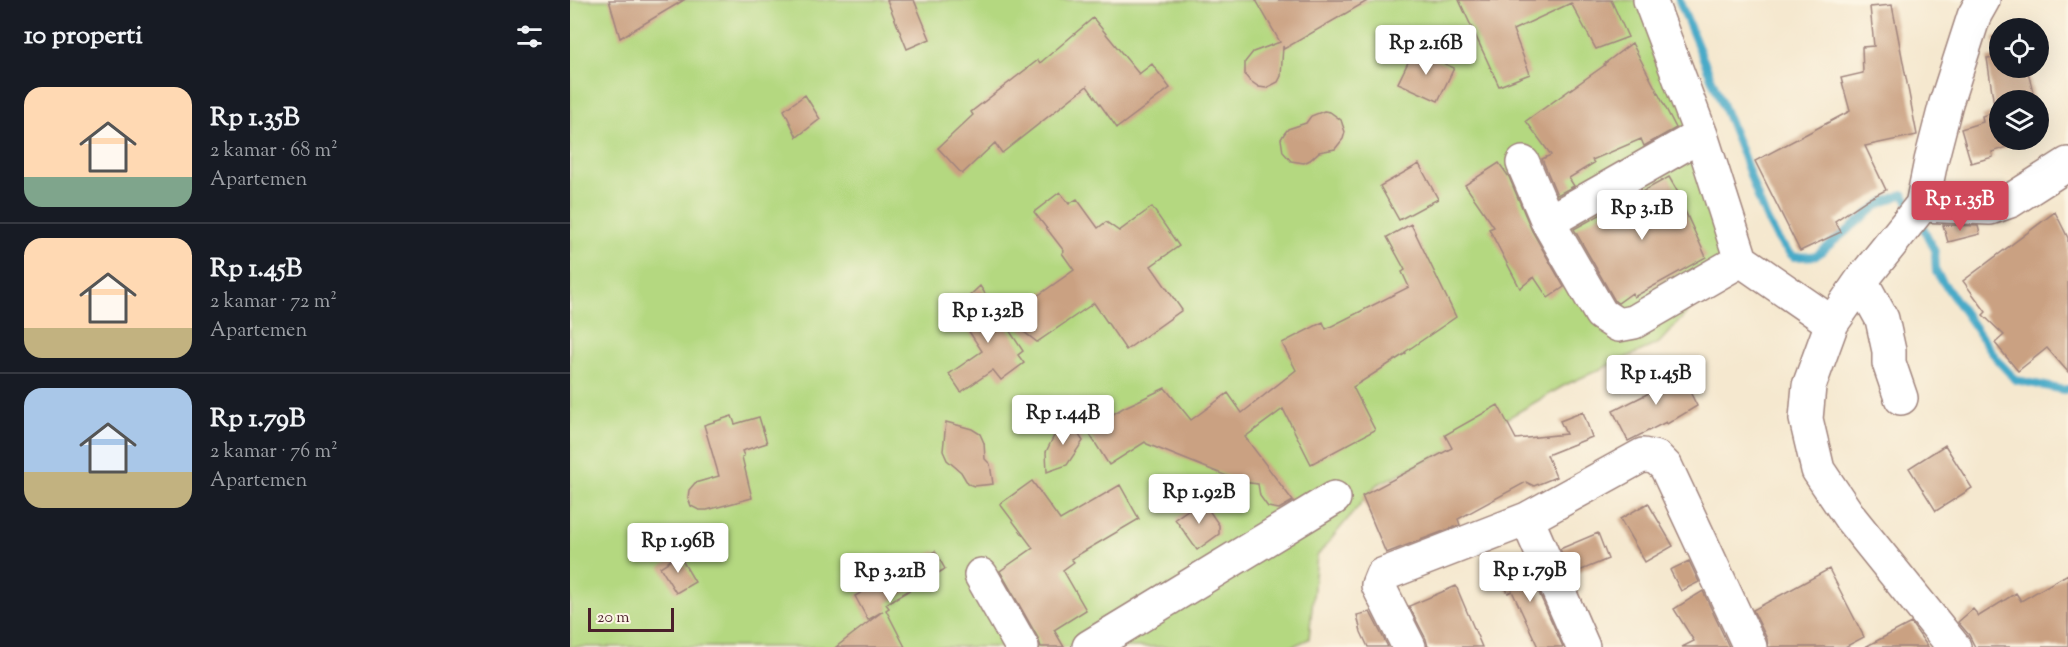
<!DOCTYPE html>
<html lang="id">
<head>
<meta charset="utf-8">
<style>
	body { margin:0; font-family:"Sorts Mill Goudy",serif; background:#20242c; color:#f1f3f6; height:100vh; display:flex; flex-direction:column; font-size:22px; white-space:nowrap }
	* { box-sizing:border-box; margin:0 }
	p { font-size:20px; color:#9ea1a6 }
	.icon { flex:none; width:33px; height:33px; fill:none; stroke:currentColor; stroke-width:2; stroke-linecap:round; stroke-linejoin:round }
	.map { position:relative; flex:1; overflow:hidden }
	.drawer { display:flex; flex-direction:column; background:#171b24; width:570px }
	.drawer>* { flex:none }
	.controls { position:absolute; left:1419px; top:18px; display:grid; gap:12px }
	.controls a { display:grid; place-items:center; width:60px; height:60px; border-radius:50%; background:#171b24; box-shadow:0 6px 24px #0002; font-size:30px }
	.scale { position:absolute; left:18px; bottom:15px; width:86px; box-sizing:border-box; padding-left:6px; border:3px solid #4a1f2b; border-top:0; font-size:16px; line-height:21px; white-space:nowrap; color:#4a1f2b; -webkit-text-stroke:4px #fcf5e5; paint-order:stroke }
	.price { position:absolute; translate:-50% -51px; padding:0 14px; border-radius:6px; background:#fff; color:#222; font-size:20px; line-height:39px; filter:drop-shadow(0 2px 3px #0008) }
	.price::after { content:''; position:absolute; left:50%; top:36px; width:18px; height:14px; margin-left:-9px; background:inherit; clip-path:polygon(0 0,100% 0,50% 100%) }
	.price.selected { background:#d1495b; color:#fff }
	ul { padding:0; list-style:none }
	li { display:flex; align-items:center; gap:18px; height:150px; padding:0 24px }
	li+li { border-top:2px solid #363941 }
	li span { display:grid; place-items:center; flex:none; width:168px; height:120px; border-radius:18px; color:#555 }
	li>.icon { margin-inline-start:auto }
	span .icon { width:72px; height:72px; fill:#fffc; stroke-width:1 }
	li b { font-size:26px }
	h2 { display:flex; justify-content:space-between; align-items:center; height:72px; padding:0 24px; font-size:26px }
	main { display:flex; flex:1; min-height:0 }
	.map>svg:first-child { display:block }
</style>
</head>
<body>
<main>
<section class="drawer">
<h2>10 properti<svg class="icon" aria-label="filters" viewBox="0 0 24 24"><path d="M4 7h16M4 17h16"/><circle cx="9" cy="7" r="2"/><circle cx="15" cy="17" r="2"/></svg></h2>
<ul>
<li><span style="background:linear-gradient(#ffd9b3 75%,#7fa58c 0)"><svg class="icon" aria-label="home" viewBox="0 0 24 24"><path d="M3 11l9-7 9 7M6 9v11h12V9"/></svg></span><div><b>Rp 1.35B</b><p>2 kamar · 68 m²</p><p>Apartemen</p></div></li>
<li><span style="background:linear-gradient(#ffd9b3 75%,#c2b280 0)"><svg class="icon" aria-label="home" viewBox="0 0 24 24"><path d="M3 11l9-7 9 7M6 9v11h12V9"/></svg></span><div><b>Rp 1.45B</b><p>2 kamar · 72 m²</p><p>Apartemen</p></div></li>
<li><span style="background:linear-gradient(#a9c7e8 70%,#c2b280 0)"><svg class="icon" aria-label="home" viewBox="0 0 24 24"><path d="M3 11l9-7 9 7M6 9v11h12V9"/></svg></span><div><b>Rp 1.79B</b><p>2 kamar · 76 m²</p><p>Apartemen</p></div></li>
</ul>
</section>
<div class="map">
<svg width="1498" height="647" viewBox="0 0 1498 647">
	<rect width="100%" height="100%" fill="#fcf5e5"/>
	<filter id="ink" filterUnits="userSpaceOnUse"><feTurbulence type="fractalNoise" baseFrequency=".0167" numOctaves="2"/><feDisplacementMap in="SourceGraphic" scale="12" xChannelSelector="R" yChannelSelector="G"/><feConvolveMatrix kernelMatrix="1 2 1 2 8 2 1 2 1" color-interpolation-filters="sRGB"/></filter>
	<filter id="wash" filterUnits="userSpaceOnUse"><feTurbulence type="fractalNoise" baseFrequency=".008" numOctaves="4" result="noise"/><feDisplacementMap in="SourceGraphic" scale="24" xChannelSelector="R" yChannelSelector="G"/><feGaussianBlur stdDeviation="1.35" result="paint"/><feColorMatrix in="noise" values="0 0 0 0 0 0 0 0 0 0 0 0 0 0 0 0 0 1.4 0 .05"/><feComposite in="paint" operator="in"/></filter>
	<g filter="url(#wash)">
		<rect width="100%" height="100%" fill="#f5e8cf"/>
		<!-- green -->
		<path fill="#b4d880" stroke="#7f7c56" stroke-width="1.5" d="M 0,0 L 1081,0 L 1170,255 L 1089,343 L 995,385 L 898,441 L 806,485 L 747,556 L 739,639 L 721,647 L 0,647 Z"/>
		<g fill="none" stroke-linecap="round" stroke-linejoin="round">
			<!-- stream -->
			<path stroke="#49aac8" stroke-width="8" d="M 1109,0 C 1129,50 1151,100 1171,150 C 1184,183 1196,235 1224,257 L 1246,256 L 1310,204 L 1333,194 L 1342,207
				M 1350,221 L 1365,252 L 1366,272 L 1429,362 L 1446,380 L 1494,390 L 1498,389"/>
		</g>
		<g id="blocks">
			<!-- building -->
			<path fill="#caa182" d="M 39,0 L 114,0 L 50,38 Z
				M 317,0 L 344,0 L 360,39 L 337,49 Z
				M 686,0 L 799,0 L 714,49 L 713,46 L 711,76 L 708,82 L 696,88 L 689,87 L 679,80 L 675,75 L 675,62 L 683,52 L 710,42 Z
				M 889,0 L 1041,0 L 1058,37 L 1026,49 L 1001,3 L 943,30 L 960,74 L 929,86 Z
				M 1322,5 L 1347,135 L 1295,146 L 1316,190 L 1298,199 L 1265,221 L 1271,232 L 1230,251 L 1185,161 L 1280,111 L 1271,78 L 1293,73 L 1292,47 L 1304,46 L 1300,7 Z
				M 523,18 L 569,74 L 582,64 L 600,88 L 547,128 L 517,86 L 432,153 L 425,143 L 392,174 L 368,148 L 403,115 L 401,112 L 468,60 L 470,63 Z
				M 1430,36 L 1430,68 L 1457,68 L 1465,100 L 1430,100 L 1430,140 L 1437,140 L 1435,140 L 1437,147 L 1422,152 L 1423,157 L 1401,163 L 1391,129 L 1413,122 L 1412,116 L 1425,112 L 1417,58 L 1426,57 L 1423,37 Z
				M 1062,43 L 1106,128 L 1074,146 L 1071,139 L 1022,160 L 1024,163 L 999,178 L 1004,186 L 987,195 L 972,159 L 981,155 L 956,121 L 1035,65 L 1034,64 Z
				M 844,50 L 884,68 L 868,101 L 828,83 Z
				M 235,95 L 250,119 L 227,137 L 214,110 Z
				M 754,111 L 760,112 L 771,120 L 775,132 L 773,139 L 765,149 L 749,152 L 740,160 L 734,163 L 721,161 L 713,152 L 711,139 L 714,134 L 718,129 L 736,123 L 741,116 Z
				M 929,163 L 939,177 L 962,231 L 994,287 L 978,298 L 964,277 L 950,288 L 919,229 L 924,227 L 895,185 Z
				M 849,164 L 868,199 L 829,220 L 810,186 Z
				M 1099,177 L 1113,201 L 1111,202 L 1136,257 L 1064,297 L 1062,293 L 1048,303 L 1045,301 L 1004,229 Z
				M 490,192 L 499,204 L 507,199 L 528,228 L 536,222 L 549,231 L 582,207 L 609,246 L 581,266 L 612,310 L 556,350 L 524,303 L 467,342 L 436,318 L 504,270 L 492,253 L 494,251 L 464,212 Z
				M 1485,212 L 1498,238 L 1498,372 L 1477,348 L 1448,371 L 1425,343 L 1434,335 L 1413,315 L 1416,312 L 1393,281 Z
				M 841,224 L 886,317 L 835,352 L 836,353 L 783,387 L 805,430 L 741,464 L 713,409 L 675,437 L 723,501 L 709,509 L 698,507 L 690,496 L 688,484 L 672,482 L 577,444 L 575,442 L 539,465 L 517,430 L 553,408 L 595,388 L 621,420 L 658,393 L 672,413 L 726,370 L 712,343 L 753,322 L 756,329 L 839,287 L 832,272 L 835,270 L 817,237 Z
				M 1373,225 L 1408,226 L 1410,234 L 1378,242 Z
				M 410,286 L 453,351 L 448,355 L 454,363 L 431,380 L 423,370 L 391,392 L 379,374 L 412,351 L 396,327 L 408,318 L 392,303 Z
				M 1108,368 L 1127,406 L 1097,424 L 1096,422 L 1058,441 L 1043,411 L 1083,391 L 1080,382 Z
				M 928,405 L 946,439 L 996,434 L 990,421 L 1013,412 L 1022,437 L 977,455 L 986,477 L 964,486 L 956,482 L 888,519 L 890,525 L 816,553 L 792,496 L 882,448 L 875,435 Z
				M 495,414 L 513,441 L 497,465 L 477,472 L 476,452 Z
				M 162,416 L 165,424 L 189,417 L 197,443 L 172,451 L 174,456 L 172,457 L 182,498 L 137,510 L 129,510 L 121,506 L 118,498 L 119,490 L 125,483 L 149,476 L 134,425 Z
				M 376,422 L 402,429 L 410,434 L 414,443 L 415,459 L 420,464 L 423,484 L 404,486 L 398,484 L 391,472 L 377,460 L 373,451 Z
				M 1375,445 L 1402,488 L 1366,511 L 1339,468 Z
				M 462,481 L 490,520 L 550,485 L 569,519 L 501,559 L 504,562 L 493,570 L 516,610 L 484,630 L 494,647 L 471,647 L 468,638 L 430,571 L 463,548 L 430,504 Z
				M 632,500 L 649,525 L 649,534 L 627,550 L 605,519 Z
				M 1078,503 L 1103,546 L 1075,562 L 1050,519 Z
				M 1028,533 L 1038,559 L 1002,574 L 990,549 Z
				M 365,551 L 375,569 L 316,604 L 319,608 L 316,610 L 335,647 L 266,647 L 313,611 L 298,620 L 285,596 Z
				M 109,555 L 125,582 L 106,593 L 90,567 Z
				M 953,557 L 993,647 L 968,647 L 942,591 L 938,593 L 927,569 Z
				M 1119,561 L 1129,582 L 1111,591 L 1100,570 Z
				M 1259,569 L 1294,637 L 1275,647 L 1198,647 L 1197,639 L 1183,610 Z
				M 1498,574 L 1498,647 L 1405,647 L 1399,635 L 1388,622 L 1403,609 L 1409,616 L 1446,593 L 1451,601 Z
				M 886,586 L 912,647 L 858,647 L 856,639 L 839,606 Z
				M 1133,591 L 1159,647 L 1112,647 L 1124,641 L 1104,609 Z
				M 800,612 L 818,647 L 798,647 L 791,632 L 787,615 Z
				M 1341,623 L 1358,647 L 1295,647 Z"/>
		</g>
	</g>
	<g filter="url(#ink)">
		<use href="#blocks" fill-opacity="0" stroke="#a0847d" stroke-width="1.5"/>
		<g fill="none" stroke-linecap="round" stroke-linejoin="round">
			<!-- minor casing -->
			<g stroke="#a0847d" stroke-width="36">
				<path id="minor" d="M 1080,0 L 1131,135 L 1171,260 L 1262,323
					M 953,163 L 978,222 L 1031,314 L 1048,325 L 1064,322 L 1171,260
					M 1352,205 L 1420,208 L 1440,201 L 1498,164
					M 978,222 L 1131,135
					M 1291,281 L 1312,319 L 1319,351 L 1319,363 L 1331,398
					M 957,519 L 1013,647
					M 411,575 L 452,647
					M 519,647 L 764,498
					M 839,647 L 808,585 L 812,575 L 957,519 L 1073,455 L 1087,458 L 1096,467 L 1180,647
					M 1384,647 L 1281,519 L 1248,470 L 1236,419 L 1239,386 L 1262,323 L 1291,281 L 1352,205 L 1361,161 L 1376,103 L 1404,16 L 1413,0"/>
			</g>
			<!-- minor -->
			<use href="#minor" stroke="#fff" stroke-width="33"/>
		</g>
	</g>
</svg>
<div class="controls">
<a><svg class="icon" aria-label="locate" viewBox="0 0 24 24"><circle cx="12" cy="12" r="6"/><path d="M12 2v4M12 18v4M2 12h4M18 12h4"/></svg></a>
<a><svg class="icon" aria-label="layers" viewBox="0 0 24 24"><path d="M12 4l9 5-9 5-9-5zM3 14l9 5 9-5"/></svg></a>
</div>
<div class="scale">20 m</div>
<b class="price" style="left:856px;top:76px">Rp 2.16B</b>
<b class="price selected" style="left:1390px;top:232px">Rp 1.35B</b>
<b class="price" style="left:1072px;top:241px">Rp 3.1B</b>
<b class="price" style="left:418px;top:344px">Rp 1.32B</b>
<b class="price" style="left:1086px;top:406px">Rp 1.45B</b>
<b class="price" style="left:493px;top:446px">Rp 1.44B</b>
<b class="price" style="left:629px;top:525px">Rp 1.92B</b>
<b class="price" style="left:108px;top:574px">Rp 1.96B</b>
<b class="price" style="left:960px;top:603px">Rp 1.79B</b>
<b class="price" style="left:320px;top:604px">Rp 3.21B</b>
</div>
</main>
</body>
</html>
